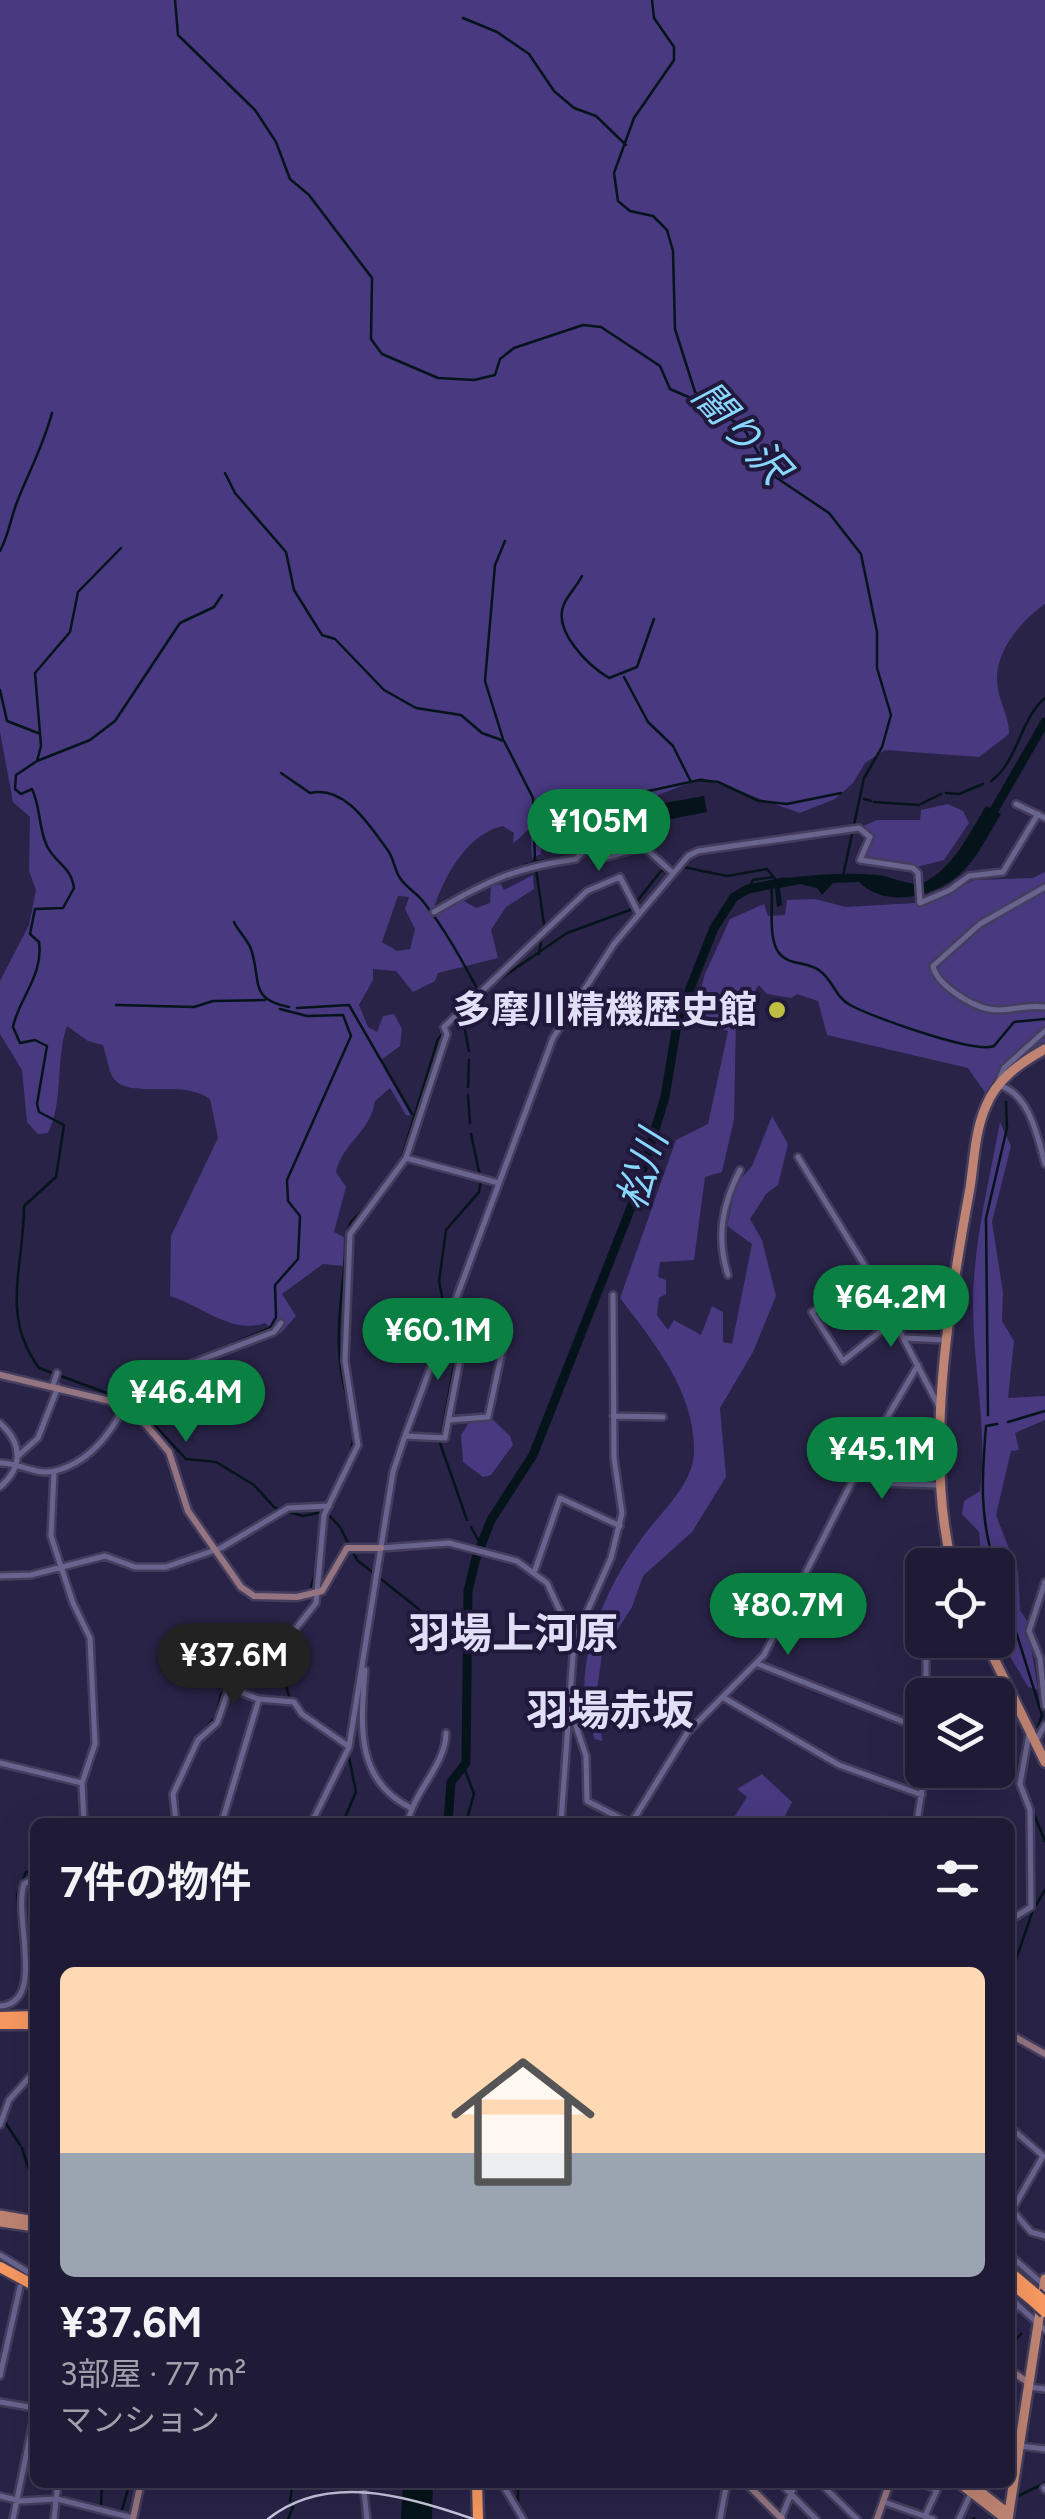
<!DOCTYPE html>
<html lang="ja">
<head>
<meta charset="utf-8">
<style>
	body { margin:0; font-family:Figtree,"Noto Sans JP",sans-serif; background:#27233d; color:#f1f3f6; height:100vh; display:flex; flex-direction:column; font-size:38px; white-space:nowrap }
	* { box-sizing:border-box; margin:0 }
	p { font-size:32px; color:#a1a1ad }
	.icon { flex:none; width:55px; height:55px; fill:none; stroke:currentColor; stroke-width:2; stroke-linecap:round; stroke-linejoin:round }
	.map { position:relative; flex:1; overflow:hidden }
	.drawer { position:absolute; left:30px; top:1818px; width:985px; height:670px; display:flex; flex-direction:column; background:#1f1a35; border-radius:15px; box-shadow:0 10px 40px #0002,0 0 0 2px #3c3850 }
	.drawer>* { flex:none }
	.fabs { position:absolute; left:905px; top:1548px; display:grid; gap:20px }
	.fabs a { display:grid; place-items:center; width:110px; height:110px; border-radius:15px; background:#1f1a35; box-shadow:0 10px 40px #0002,0 0 0 2px #3c3850; font-size:50px }
	.price { position:absolute; translate:-50% -85px; padding:0 22px; border-radius:35px; background:#0b8043; color:#fff; font-size:32px; line-height:65px; filter:drop-shadow(0 2px 5px #0008) }
	.price::after { content:''; position:absolute; left:50%; top:60px; width:30px; height:22px; margin-left:-15px; background:inherit; clip-path:polygon(0 0,100% 0,50% 100%) }
	.price.selected { background:#222; color:#fff }
	ul { padding:0; list-style:none }
	li { display:grid; align-content:center; gap:20px; height:530px; padding:0 30px }
	li+li { border-top:2px solid #3c3850 }
	li span { display:grid; place-items:center; height:310px; border-radius:15px; color:#555 }
	li>.icon { margin-inline-start:auto }
	span .icon { width:180px; height:180px; fill:#fffc; stroke-width:1 }
	li b { font-size:42px }
	h2 { display:flex; justify-content:space-between; align-items:center; height:120px; padding:0 30px; font-size:42px }
	.map>svg:first-child { display:block }
</style>
</head>
<body>
<div class="map">
<svg width="1045" height="2519" viewBox="0 0 1045 2519">
	<rect width="100%" height="100%" fill="#292347"/>
	<!-- green -->
	<path fill="#483980" fill-rule="evenodd" d="M 0,0 L 1045,0 L 1045,604 C 1021,621 996,650 997,680 C 997,699 1009,714 1009,734 L 979,757 L 885,750 L 865,763 L 853,783 L 835,799 L 800,813 L 702,778 L 645,800 L 639,815 L 608,825 L 584,808 L 541,796 L 541,854 L 532,858 L 530,828 L 513,844 L 514,833 L 503,826 C 468,833 444,876 434,908 L 464,901 L 476,908 L 490,903 L 491,886 L 501,884 L 504,890 L 533,875 L 534,889 L 506,907 L 491,930 L 498,958 L 438,973 L 435,981 L 413,992 L 396,971 L 373,969 L 373,980 L 359,1005 L 368,1027 L 377,1032 L 383,1016 L 394,1014 L 402,1029 L 400,1046 L 381,1060 L 411,1116 L 406,1115 L 390,1088 L 375,1101 C 370,1133 343,1142 336,1172 L 346,1187 L 334,1232 L 344,1237 L 343,1266 L 323,1264 L 282,1294 L 296,1316 L 280,1334 L 265,1323 C 232,1335 202,1306 170,1296 L 171,1236 L 218,1138 L 210,1099 C 179,1077 127,1102 112,1076 C 108,1067 106,1054 103,1045 L 88,1041 L 67,1026 C 55,1060 64,1102 48,1133 L 38,1134 L 27,1122 L 22,1070 L 0,1034 L 0,981 L 29,925 L 36,890 L 29,871 L 30,817 L 13,802 L 0,732 ZM 398,896 L 409,897 L 405,909 L 415,929 L 410,949 L 397,951 L 382,942 Z
		M 948,804 L 963,811 L 969,823 L 944,860 L 913,868 L 862,862 L 860,853 L 870,834 L 859,828 L 877,820 L 920,820 L 921,810 Z
		M 1045,872 L 1045,1046 L 1000,1073 L 988,1097 L 968,1068 L 827,1035 L 818,1001 L 797,994 L 791,998 L 767,994 L 759,985 L 736,1018 L 734,1119 L 722,1172 L 705,1177 L 694,1260 L 660,1262 L 658,1277 L 666,1280 L 666,1294 L 659,1298 L 657,1315 L 668,1330 L 674,1320 L 701,1335 L 712,1306 L 723,1312 L 723,1342 L 732,1344 L 752,1244 L 727,1226 L 736,1184 L 752,1166 L 772,1116 L 788,1144 L 778,1185 L 766,1194 L 750,1219 L 762,1240 L 776,1296 L 753,1352 L 720,1408 L 726,1477 L 692,1532 L 643,1576 L 632,1607 L 602,1654 L 597,1690 L 602,1741 L 595,1739 C 565,1676 604,1589 642,1538 C 659,1514 692,1486 694,1454 C 696,1393 655,1344 620,1298 L 676,1140 L 708,1124 L 728,1031 L 693,1018 L 705,974 L 730,919 L 764,904 L 768,916 L 785,915 L 787,900 L 815,899 L 846,907 L 932,902 L 974,880 L 1033,878 Z
		M 1000,1122 L 1011,1146 L 992,1222 L 1003,1292 L 1002,1321 L 1014,1341 L 1008,1398 L 1045,1396 L 1045,1420 L 1015,1433 L 1019,1450 L 1011,1451 L 996,1515 L 1018,1572 L 1020,1610 L 1027,1621 L 1038,1690 L 1028,1687 L 998,1636 L 998,1565 L 982,1565 L 979,1532 L 962,1514 L 964,1501 L 980,1491 C 988,1429 973,1369 973,1306 C 973,1244 989,1182 1000,1122 Z
		M 492,1419 L 510,1436 L 513,1445 L 491,1475 L 483,1477 L 463,1462 L 461,1435 L 470,1421 Z
		M 762,1774 L 792,1802 L 782,1822 L 731,1822 L 747,1797 L 737,1789 Z"/>
	<!-- water -->
	<path fill="#05141a" d="M 704,796 L 707,812 L 650,823 L 647,806 Z
		M 986,806 L 1001,814 C 989,833 977,859 960,874 C 934,897 886,909 859,882 L 833,883 L 822,895 L 817,888 L 800,884 L 780,888 L 782,905 L 777,907 L 774,881 L 784,878 C 815,875 846,872 877,875 C 891,876 910,887 922,883 C 952,871 970,832 986,806 Z
		M 403,2483 L 433,2483 L 432,2519 L 401,2519 Z"/>
	<g fill="none" stroke-linecap="round" stroke-linejoin="round">
		<!-- stream -->
		<path stroke="#05141a" stroke-width="2.5" d="M 175,0 L 178,35 L 255,110 L 276,142 L 290,179 L 309,195 L 372,278 L 371,339 L 382,354 L 438,378 L 474,380 L 495,375 L 500,359 L 514,348 L 583,325 L 601,327 L 660,366 L 670,389 L 700,402
			M 652,0 L 654,18 L 674,47 L 674,60 L 634,118 L 614,173 L 618,201 L 630,211 L 653,216 L 667,230 L 673,251 L 675,329 L 695,392 L 744,429 L 771,474 L 829,513 L 861,554 L 877,632 L 877,668 L 891,715 L 882,747 L 864,778 L 843,876
			M 463,18 L 497,32 L 529,54 L 554,91 L 574,108 L 596,116 L 626,145
			M 225,473 L 235,493 L 286,552 L 294,590 L 322,635 L 335,639 L 384,690 L 416,708 L 461,715 L 482,733 L 504,741 L 533,798 L 535,861
			M 121,548 L 78,592 L 70,632 L 35,673 L 41,746 L 37,761 L 16,775 L 15,789 L 21,794 L 32,789 C 41,808 38,827 47,846 C 55,863 71,866 74,888 L 63,908 L 35,909 L 30,934 L 39,942 C 44,975 18,1000 13,1027 L 20,1043 L 35,1040 L 47,1046 L 37,1104 L 39,1112 L 64,1125 L 56,1177 L 24,1206 C 24,1268 0,1315 39,1368 L 134,1403 L 186,1459 L 216,1462 L 254,1485 L 275,1508 L 303,1516 L 322,1512
			M 0,551 C 10,532 11,515 19,497 C 31,468 44,443 52,413
			M 582,576 C 577,586 568,595 564,604 C 552,631 589,666 609,678 L 637,667 L 654,619
			M 624,677 L 648,722 L 673,746 L 691,782
			M 0,690 L 7,721 L 38,733
			M 503,739 L 485,681 L 495,565 L 505,541
			M 37,761 L 90,740 L 115,721 L 180,623 L 214,607 L 222,595
			M 281,773 L 310,793 C 345,785 369,825 387,849 C 394,858 394,869 400,878 C 406,887 415,892 422,900 C 445,929 463,962 480,994
			M 991,781 C 1018,762 1020,719 1045,698
			M 946,793 L 959,794 L 983,784
			M 864,799 L 871,801
			M 874,802 L 919,805 L 941,794
			M 588,844 L 602,819 L 626,812 L 644,792 L 699,780 L 718,782 L 759,801 L 787,804 L 841,793
			M 533,862 L 576,857
			M 683,867 L 727,876 L 767,869 L 777,881
			M 536,869 L 544,924 L 539,954
			M 482,882 L 528,864
			M 771,885 C 774,904 767,937 779,953 C 789,966 808,961 820,971 C 833,980 835,997 850,1005 C 872,1017 975,1054 994,1046 L 1014,1022 L 1045,1019
			M 748,889 L 753,880 L 773,877
			M 438,905 L 471,889
			M 234,922 C 238,931 248,940 251,949 C 262,981 248,999 289,1007
			M 494,983 L 567,933 L 630,910 L 661,871 L 676,868
			M 116,1005 L 194,1007 L 213,1001 L 265,1000
			M 297,1008 L 349,1005 L 412,1114
			M 462,1015 L 469,1051
			M 468,1087 L 469,1060
			M 468,1095 L 470,1123
			M 401,1160 L 438,1039 L 459,1016
			M 446,1317 L 439,1281 L 446,1230 L 479,1192 L 481,1181 L 471,1134
			M 458,1343 L 440,1443 L 467,1520
			M 186,1363 L 270,1328 L 276,1317 L 275,1285 L 298,1259 L 300,1216 L 288,1201 L 287,1180 L 351,1036 L 343,1015 L 307,1016 L 280,1009
			M 128,1392 L 139,1379 L 181,1364
			M 349,1403 C 329,1346 344,1292 347,1233 L 351,1222 L 367,1206
			M 988,1415 L 986,1218 L 1007,1128 L 1006,1102
			M 1008,1422 L 1045,1411
			M 350,1456 L 354,1435
			M 330,1496 L 342,1472
			M 326,1512 L 340,1527 L 357,1560 L 465,1646
			M 471,1527 L 481,1545
			M 320,1534 L 323,1513
			M 995,1565 C 979,1517 982,1476 986,1426 L 997,1424
			M 998,1574 L 1042,1715 L 1037,1730
			M 311,1587 L 317,1566
			M 280,1644 L 298,1623
			M 272,1664 L 283,1676 L 290,1699
			M 314,1726 L 345,1747
			M 194,1742 L 216,1716 L 221,1694 L 265,1660
			M 465,1770 L 474,1794 L 466,1822
			M 1028,1800 L 1045,1841
			M 343,1822 L 356,1792 L 349,1757
			M 23,1978 L 17,1895 L 26,1872 L 35,1871
			M 1012,2031 L 1011,1974 L 1033,1910 L 1045,1890
			M 1010,2055 L 1012,2039
			M 1010,2059 L 1010,2061
			M 5,2122 L 20,2145
			M 22,2148 L 35,2188
			M 34,2210 L 35,2192
			M 1010,2346 L 1021,2334
			M 128,2482 L 128,2484
			M 1018,2496 L 1045,2483
			M 290,2501 L 293,2482
			M 518,2501 L 518,2482
			M 101,2506 L 102,2482
			M 122,2510 L 128,2489
			M 288,2519 L 293,2507
			M 973,2519 L 974,2518"/>
		<!-- river -->
		<path stroke="#05141a" stroke-width="9" d="M 989,819 L 1045,722
			M 448,1822 L 451,1782 L 466,1763 L 468,1591 L 476,1558 L 491,1520 L 533,1455 L 632,1205 L 665,1097 L 678,1019 L 714,928 L 734,897 L 748,889 L 784,882"/>
		<!-- street casing -->
		<g stroke="#443d5d" stroke-width="10">
			<path id="street" d="M 1016,804 L 1045,818
				M 1045,887 L 980,924 L 933,966 C 936,984 971,1006 989,1009 C 1005,1013 1025,1004 1045,1007
				M 434,912 C 487,881 514,868 576,859 L 587,847 L 607,857 L 644,847 L 673,873
				M 1045,1031 L 1004,1068 L 997,1085 C 1029,1091 1038,1138 1045,1164
				M 798,1157 L 871,1276 L 938,1405
				M 406,1158 L 499,1183
				M 728,1275 C 716,1237 722,1205 740,1170
				M 871,1276 L 812,1312 L 843,1361 L 896,1319
				M 905,1338 L 946,1340
				M 53,1385 L 57,1373
				M 613,1416 L 663,1417
				M 449,1420 L 488,1417 L 503,1347 L 462,1351
				M 0,1423 C 23,1444 23,1467 0,1487
				M 405,1436 L 445,1438 L 462,1349 L 450,1316
				M 868,1450 L 872,1475 L 881,1483 L 938,1485
				M 18,1456 L 38,1438 L 58,1387
				M 0,1463 C 18,1462 36,1476 55,1471 C 96,1461 119,1421 135,1385 L 274,1332 L 281,1323
				M 54,1472 L 51,1536 L 73,1603 L 90,1638 L 95,1744 L 82,1783 L 84,1822
				M 381,1548 L 449,1543 L 517,1561 L 547,1583 L 574,1641
				M 933,1565 L 949,1556
				M 535,1570 L 560,1498 L 620,1526
				M 0,1576 L 31,1575 L 105,1556 L 135,1567 L 166,1567 L 221,1548 L 288,1508 L 329,1506
				M 1045,1582 L 1029,1631 L 1040,1658 L 1045,1706
				M 758,1664 L 922,1729
				M 365,1670 C 361,1723 354,1780 411,1808
				M 238,1683 L 243,1693 L 258,1699
				M 926,1695 L 926,1640
				M 724,1698 L 839,1765 L 922,1795
				M 571,1711 L 586,1756 L 587,1801 L 628,1822
				M 1037,1739 L 1045,1725
				M 0,1763 L 82,1783
				M 176,1822 L 173,1794 L 198,1740 L 217,1723 L 228,1692 L 275,1655 L 316,1603 L 324,1515 L 358,1445 L 345,1361 L 350,1234 L 406,1158 L 447,1034 L 444,1027 L 587,891 L 620,877 L 638,912
				M 222,1822 L 259,1699 L 294,1702 L 302,1714 L 348,1746
				M 312,1822 L 349,1747 L 393,1472 L 405,1436 L 553,1038 L 614,944 L 688,856 L 698,851 L 859,828 L 870,837 L 860,860 L 913,868 L 918,873 L 920,903 L 950,890 L 969,876 L 1003,872 L 1038,814
				M 408,1822 C 414,1791 446,1764 446,1733
				M 561,1822 L 574,1641 L 611,1558 L 622,1513 L 614,1458 L 613,1295
				M 632,1822 L 687,1733 L 764,1655 L 868,1450 L 918,1365
				M 917,1822 L 925,1770
				M 1010,1920 L 1031,1907 L 1030,1810 L 1020,1784 L 1029,1734
				M 0,2006 C 47,2003 13,1919 24,1884 L 35,1878
				M 0,2125 L 9,2100 L 35,2071
				M 1010,2127 L 1042,2155
				M 1013,2211 L 1031,2232 L 1045,2236
				M 1010,2214 L 1043,2156
				M 0,2255 L 35,2276
				M 1010,2255 L 1045,2286
				M 1010,2298 L 1045,2330
				M 1010,2316 L 1018,2305
				M 0,2376 L 20,2287
				M 1028,2387 L 1045,2389
				M 0,2402 L 35,2408
				M 1020,2446 L 1045,2449
				M 185,2482 L 195,2485
				M 363,2482 L 367,2519
				M 501,2482 L 523,2519
				M 779,2482 L 816,2519
				M 819,2482 L 857,2519
				M 920,2482 L 937,2490 L 925,2516
				M 1044,2488 L 1045,2490
				M 0,2496 L 20,2501 L 57,2499 L 133,2518
				M 884,2502 L 933,2519
				M 781,2518 L 796,2482
				M 13,2519 L 35,2412
				M 54,2519 L 58,2482
				M 720,2519 L 727,2482
				M 959,2519 L 971,2493"/>
		</g>
		<!-- secondary casing -->
		<g stroke="#443d5d" stroke-width="11">
			<path id="secondary" d="M 0,1375 L 110,1401 L 141,1419 L 169,1452 L 188,1511 L 241,1587 L 254,1596 L 297,1597 L 322,1591 L 347,1548 L 381,1548
				M 1010,2034 L 1045,2054
				M 1010,2370 L 1029,2383
				M 745,2482 L 782,2519
				M 133,2519 L 141,2482
				M 877,2519 L 890,2482"/>
		</g>
		<!-- primary casing -->
		<g stroke="#443d5d" stroke-width="14">
			<path id="primary" d="M 952,1565 C 924,1452 949,1302 970,1188 C 974,1162 975,1130 986,1106 C 997,1079 1020,1063 1045,1049
				M 985,1640 L 1045,1762
				M 0,2215 L 35,2221
				M 0,2222 L 35,2227
				M 958,2482 L 1006,2519
				M 968,2482 L 1009,2514
				M 1008,2519 L 1045,2279"/>
		</g>
		<!-- highway casing -->
		<g stroke="#443d5d" stroke-width="15">
			<path id="highway" d="M 0,2017 L 35,2016
				M 0,2024 L 35,2024
				M 0,2267 L 35,2286
				M 1010,2272 L 1036,2294
				M 1010,2282 L 1034,2302
				M 477,2482 L 478,2519"/>
		</g>
		<!-- street -->
		<use href="#street" stroke="#69648e" stroke-width="5"/>
		<!-- secondary -->
		<use href="#secondary" stroke="#947480" stroke-width="6"/>
		<!-- primary -->
		<use href="#primary" stroke="#bf8473" stroke-width="9"/>
		<!-- highway -->
		<use href="#highway" stroke="#f99961" stroke-width="10"/>
		<!-- rail -->
		<path stroke="#c9c7e0" stroke-width="2.5" d="M 268,2519 C 327,2472 408,2496 473,2519"/>
		<!-- highway-bridge casing -->
		<g stroke="#443d5d" stroke-width="15" stroke-linecap="butt">
			<path id="highway-bridge" d="M 1036,2294 L 1045,2302
				M 1034,2302 L 1045,2312"/>
		</g>
		<!-- highway-bridge -->
		<use href="#highway-bridge" stroke="#f99961" stroke-width="10"/>
	</g>
	<!-- markers -->
	<circle fill="#bebf42" stroke="#20193c" stroke-width="4" cx="777" cy="1010" r="10"/>
	<g text-anchor="middle" dominant-baseline="central" stroke-width="8" stroke-linejoin="round" paint-order="stroke">
		<!-- poi labels -->
		<g font-size="38" font-weight="bold" fill="#e1dff7" stroke="#20193c" text-anchor="end">
			<text x="757" y="1010">多摩川精機歴史館</text>
		</g>
		<!-- water labels -->
		<g font-size="40" font-style="italic" fill="#88d7fc" stroke="#20193c">
			<text transform="translate(741 432) rotate(48)">闇り沢</text>
			<text transform="translate(642 1170) rotate(-72)">松川</text>
		</g>
		<!-- quarter labels -->
		<g font-size="42" font-weight="bold" fill="#e1dff7" stroke="#20193c">
			<text x="513" y="1633">羽場上河原</text>
			<text x="610" y="1710">羽場赤坂</text>
		</g>
	</g>
</svg>
<div class="fabs">
<a><svg class="icon" aria-label="locate" viewBox="0 0 24 24"><circle cx="12" cy="12" r="6"/><path d="M12 2v4M12 18v4M2 12h4M18 12h4"/></svg></a>
<a><svg class="icon" aria-label="layers" viewBox="0 0 24 24"><path d="M12 4l9 5-9 5-9-5zM3 14l9 5 9-5"/></svg></a>
</div>
<b class="price" style="left:599px;top:874px">¥105M</b>
<b class="price" style="left:891px;top:1350px">¥64.2M</b>
<b class="price" style="left:438px;top:1383px">¥60.1M</b>
<b class="price" style="left:186px;top:1445px">¥46.4M</b>
<b class="price" style="left:882px;top:1502px">¥45.1M</b>
<b class="price" style="left:788px;top:1658px">¥80.7M</b>
<b class="price selected" style="left:234px;top:1708px">¥37.6M</b>
<section class="drawer">
<h2>7件の物件<svg class="icon" aria-label="filters" viewBox="0 0 24 24"><path d="M4 7h16M4 17h16"/><circle cx="9" cy="7" r="2"/><circle cx="15" cy="17" r="2"/></svg></h2>
<ul>
<li><span style="background:linear-gradient(#ffd9b3 60%,#9aa5b1 0)"><svg class="icon" aria-label="home" viewBox="0 0 24 24"><path d="M3 11l9-7 9 7M6 9v11h12V9"/></svg></span><div><b>¥37.6M</b><p>3部屋 · 77 m²</p><p>マンション</p></div></li>
</ul>
</section>
</div>
</body>
</html>
